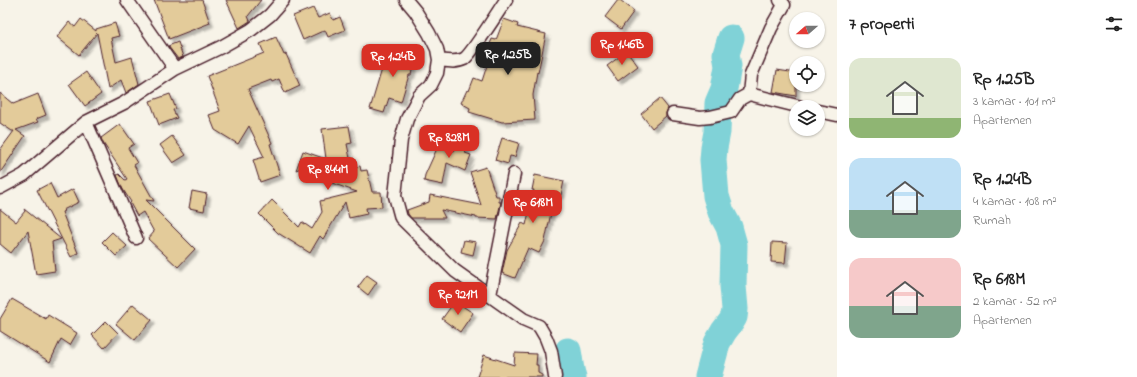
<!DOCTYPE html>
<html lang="id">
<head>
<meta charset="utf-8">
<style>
	body { margin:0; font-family:"Indie Flower",sans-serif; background:#f6f6f6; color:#222; height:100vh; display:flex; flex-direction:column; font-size:15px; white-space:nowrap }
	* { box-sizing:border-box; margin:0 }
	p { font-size:13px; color:#767676 }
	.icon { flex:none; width:22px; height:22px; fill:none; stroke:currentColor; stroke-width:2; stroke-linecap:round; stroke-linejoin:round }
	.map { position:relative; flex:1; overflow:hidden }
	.details { display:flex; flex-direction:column; background:#fff; width:300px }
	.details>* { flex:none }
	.needle { width:26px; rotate:250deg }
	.tools { position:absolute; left:789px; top:12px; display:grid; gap:8px }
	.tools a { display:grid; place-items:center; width:36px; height:36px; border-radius:50%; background:#fff; box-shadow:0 1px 3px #0004; font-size:20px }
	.price { position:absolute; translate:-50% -34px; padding:0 9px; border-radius:8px; background:#d93025; color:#fff; font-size:13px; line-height:26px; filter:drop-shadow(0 1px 2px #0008) }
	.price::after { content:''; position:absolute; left:50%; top:24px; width:12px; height:9px; margin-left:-6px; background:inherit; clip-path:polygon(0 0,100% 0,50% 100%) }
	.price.on { background:#222; color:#fff }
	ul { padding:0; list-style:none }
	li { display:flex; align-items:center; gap:12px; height:100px; padding:0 12px }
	li span { display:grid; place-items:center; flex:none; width:112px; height:80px; border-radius:12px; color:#555 }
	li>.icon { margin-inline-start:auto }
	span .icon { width:48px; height:48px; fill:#fffc; stroke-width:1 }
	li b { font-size:17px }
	h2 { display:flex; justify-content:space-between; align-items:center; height:48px; padding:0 12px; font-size:17px }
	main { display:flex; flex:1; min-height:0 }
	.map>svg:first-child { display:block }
</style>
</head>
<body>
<main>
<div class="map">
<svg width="837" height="377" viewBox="0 0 837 377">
	<defs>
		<filter id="shadow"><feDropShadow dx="3.5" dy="3.5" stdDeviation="1" flood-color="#0004"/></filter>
	</defs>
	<rect width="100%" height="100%" fill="#f7f3e8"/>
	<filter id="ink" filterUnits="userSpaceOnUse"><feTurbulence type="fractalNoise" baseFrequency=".025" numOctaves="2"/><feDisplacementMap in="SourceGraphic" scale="8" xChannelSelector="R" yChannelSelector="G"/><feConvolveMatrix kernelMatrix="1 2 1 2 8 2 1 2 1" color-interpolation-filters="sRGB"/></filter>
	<g filter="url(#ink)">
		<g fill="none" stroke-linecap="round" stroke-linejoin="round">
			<!-- river -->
			<path stroke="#80d2d7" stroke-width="27" d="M 568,351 C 570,360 570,369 573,377
				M 708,377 L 717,343 L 724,331 L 731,322 L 734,317 L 735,309 L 733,286 L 734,245 L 729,227 L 721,212 L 716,196 L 713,160 L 714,148 L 717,132 L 718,103 L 724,89 L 728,66 L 726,54 L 731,38"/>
		</g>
		<!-- building -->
		<path fill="#e3cb9a" stroke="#4a1f2b" filter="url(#shadow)" d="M 154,0 L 202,0 L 210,23 L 169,39 Z
			M 226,0 L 261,0 L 248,16 L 250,21 L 239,28 Z
			M 618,0 L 620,0 L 634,11 L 621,29 L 605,17 Z
			M 313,8 L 318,18 L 330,13 L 333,20 L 340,17 L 345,30 L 328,37 L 325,30 L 303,40 L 293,16 Z
			M 81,19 L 96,31 L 96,29 L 115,23 L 119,36 L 111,38 L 116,62 L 132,57 L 139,84 L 126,93 L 121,80 L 108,89 L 97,33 L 79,55 L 57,37 L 69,22 L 75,27 Z
			M 504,19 L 518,24 L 517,27 L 546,34 L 538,73 L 537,72 L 533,95 L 535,120 L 502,122 L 469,112 L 470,108 L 461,103 L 467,90 L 469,91 L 474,78 L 482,81 L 490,56 L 486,54 L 492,39 L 496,40 Z
			M 276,37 L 284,55 L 286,54 L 300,86 L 285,93 L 279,79 L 272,82 L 271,80 L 248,89 L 272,143 L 270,144 L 280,175 L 260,182 L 253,160 L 264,157 L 249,126 L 238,144 L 215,130 L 209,115 L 220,111 L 207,76 L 264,53 L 260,44 Z
			M 178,42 L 183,57 L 178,59 L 168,46 Z
			M 389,47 L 416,54 L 411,75 L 409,75 L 401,102 L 389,98 L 384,113 L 370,109 L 382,69 L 384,70 Z
			M 627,51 L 638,66 L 618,81 L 607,66 Z
			M 777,70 L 796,73 L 796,96 L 773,92 Z
			M 86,72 L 101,94 L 85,106 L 69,84 Z
			M 0,93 L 13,104 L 38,94 L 46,115 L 36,119 L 38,122 L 16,130 L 25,136 L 0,173 L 0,150 L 14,131 L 12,131 L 0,123 Z
			M 170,94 L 176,109 L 173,110 L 177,118 L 159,125 L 150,101 Z
			M 660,98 L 668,108 L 666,113 L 666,116 L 652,128 L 641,114 Z
			M 120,124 L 134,144 L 128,148 L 137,163 L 134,165 L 154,201 L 146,200 L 195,249 L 178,267 L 148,239 L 154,232 L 143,212 L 137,216 L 130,203 L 131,202 L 122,188 L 117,175 L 119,174 L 125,180 L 127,179 L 103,143 L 101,138 Z
			M 349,126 L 352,143 L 347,144 L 352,168 L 360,166 L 361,171 L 367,170 L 372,192 L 381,192 L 382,207 L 366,208 L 367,214 L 349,218 L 345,202 L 323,239 L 320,236 L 310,253 L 278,233 L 259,214 L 272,200 L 299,227 L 302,222 L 312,229 L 322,212 L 320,201 L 357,192 L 301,172 L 306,166 L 296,170 L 303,151 L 326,159 L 322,129 Z
			M 463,127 L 474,131 L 465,153 L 471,155 L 465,171 L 447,163 L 443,185 L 424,181 L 425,175 L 439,144 L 454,151 Z
			M 172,136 L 186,155 L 173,163 L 160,145 Z
			M 502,138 L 519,143 L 515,157 L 510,156 L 508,164 L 495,160 Z
			M 486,167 L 496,196 L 499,196 L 499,202 L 501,202 L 497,219 L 476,218 L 476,217 L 441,210 L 445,218 L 411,218 L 408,214 L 407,210 L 429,202 L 430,195 L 481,205 L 470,172 Z
			M 535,175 L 564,181 L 561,195 L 555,194 L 545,241 L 539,253 L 528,248 L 515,278 L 502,273 L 507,250 L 522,223 L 526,225 L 534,190 L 532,190 Z
			M 50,183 L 57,198 L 73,189 L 79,202 L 63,210 L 64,211 L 62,212 L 78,253 L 71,257 L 37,190 Z
			M 192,191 L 207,194 L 204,211 L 189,208 Z
			M 0,209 L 16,222 L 25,211 L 24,209 L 61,239 L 52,242 L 55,271 L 36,274 L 28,231 L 11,253 L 0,244 Z
			M 112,232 L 127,246 L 116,256 L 102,242 Z
			M 464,240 L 476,242 L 473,255 L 461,252 Z
			M 772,242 L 787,243 L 785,263 L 771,262 Z
			M 367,275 L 377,282 L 368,295 L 358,287 Z
			M 12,299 L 46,319 L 48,315 L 77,333 L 70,345 L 61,339 L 50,362 L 0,331 L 0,319 Z
			M 455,301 L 473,313 L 460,332 L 442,319 Z
			M 133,304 L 152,320 L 135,340 L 116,324 Z
			M 106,321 L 118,333 L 104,348 L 92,335 Z
			M 515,353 L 537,354 L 536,365 L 538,365 L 538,373 L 542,375 L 542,377 L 477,377 L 484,355 L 514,365 Z"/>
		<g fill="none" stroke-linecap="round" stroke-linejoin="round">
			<!-- minor casing -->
			<g stroke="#4a1f2b" stroke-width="15">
				<path id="minor" d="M 127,0 L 175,69
					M 406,0 L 416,12 L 429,33 L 437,49 L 439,60 L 437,73 L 431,85 L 419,96 L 407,119 L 401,140 L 395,196 L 401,218 L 455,271 L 523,319 L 539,326 L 546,338 L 551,351 L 555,377
					M 439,60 C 447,61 456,63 464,59 C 471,55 499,10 506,0
					M 749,94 L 751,75 L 771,28 L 784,5 L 780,0
					M 818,111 L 837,115
					M 673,114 L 700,118 L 710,117 L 731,112 L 740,99 L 749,94 L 801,107
					M 86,122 L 136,238
					M 0,188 L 24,175 L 86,122 L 124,103 L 175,69 L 221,47 L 251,30 L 270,15 L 283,0
					M 490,295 L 514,174"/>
			</g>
			<!-- minor -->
			<use href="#minor" stroke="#f7f3e8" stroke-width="12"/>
		</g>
	</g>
</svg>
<div class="tools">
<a><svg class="needle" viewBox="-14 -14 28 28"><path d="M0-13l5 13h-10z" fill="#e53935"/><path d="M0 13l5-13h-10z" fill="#767676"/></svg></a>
<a><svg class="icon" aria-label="locate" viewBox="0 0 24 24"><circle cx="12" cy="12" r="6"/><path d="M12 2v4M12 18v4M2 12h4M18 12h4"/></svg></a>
<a><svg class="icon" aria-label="layers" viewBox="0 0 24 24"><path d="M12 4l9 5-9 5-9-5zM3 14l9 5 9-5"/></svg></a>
</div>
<b class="price" style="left:622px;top:66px">Rp 1.46B</b>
<b class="price on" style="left:508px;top:76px">Rp 1.25B</b>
<b class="price" style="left:393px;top:78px">Rp 1.24B</b>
<b class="price" style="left:449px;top:159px">Rp 828M</b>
<b class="price" style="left:328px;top:191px">Rp 844M</b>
<b class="price" style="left:533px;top:224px">Rp 618M</b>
<b class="price" style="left:458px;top:316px">Rp 921M</b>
</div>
<section class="details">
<h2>7 properti<svg class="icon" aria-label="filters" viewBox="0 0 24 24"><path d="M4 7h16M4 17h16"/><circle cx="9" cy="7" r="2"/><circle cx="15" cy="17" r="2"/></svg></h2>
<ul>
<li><span style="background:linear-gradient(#dfe7d0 75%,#8fb573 0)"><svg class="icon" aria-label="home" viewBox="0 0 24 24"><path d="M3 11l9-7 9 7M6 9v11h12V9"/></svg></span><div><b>Rp 1.25B</b><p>3 kamar · 101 m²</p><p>Apartemen</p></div></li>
<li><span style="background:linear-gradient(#bfe0f5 65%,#7fa58c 0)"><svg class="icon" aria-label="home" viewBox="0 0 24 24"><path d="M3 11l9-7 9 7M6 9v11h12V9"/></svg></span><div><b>Rp 1.24B</b><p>4 kamar · 108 m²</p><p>Rumah</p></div></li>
<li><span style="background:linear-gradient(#f6c9c9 60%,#7fa58c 0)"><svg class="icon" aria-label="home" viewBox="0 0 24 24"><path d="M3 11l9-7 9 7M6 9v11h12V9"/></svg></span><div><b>Rp 618M</b><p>2 kamar · 52 m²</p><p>Apartemen</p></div></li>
</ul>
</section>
</main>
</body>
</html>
